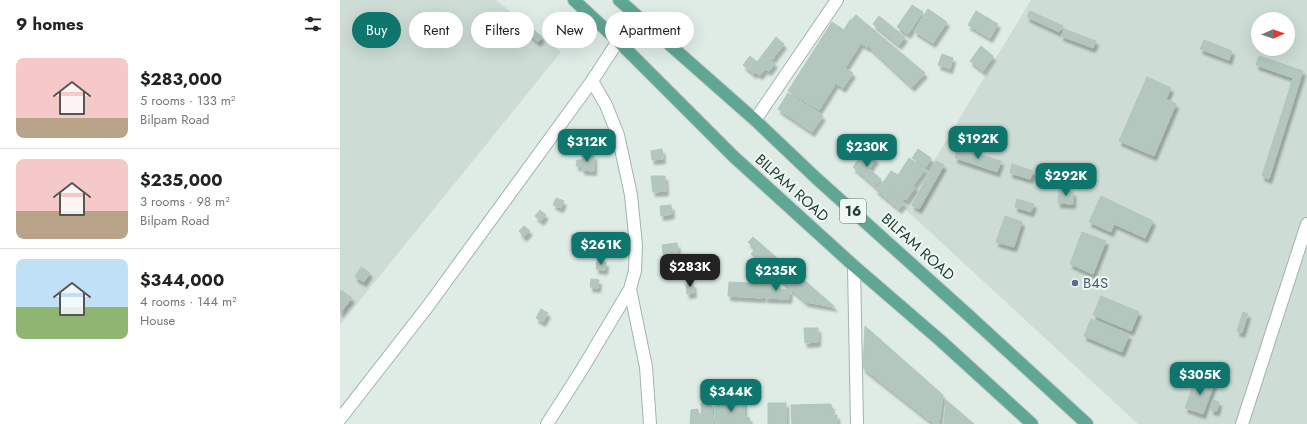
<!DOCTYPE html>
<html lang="en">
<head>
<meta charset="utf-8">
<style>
	body { margin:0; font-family:Jost,sans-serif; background:#f2f2f2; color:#222; height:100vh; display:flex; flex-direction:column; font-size:15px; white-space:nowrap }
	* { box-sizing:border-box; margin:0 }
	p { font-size:13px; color:#767676 }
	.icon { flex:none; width:22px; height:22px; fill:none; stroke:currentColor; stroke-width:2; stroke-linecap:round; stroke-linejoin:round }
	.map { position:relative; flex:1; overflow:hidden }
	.drawer { display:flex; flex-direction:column; background:#fff; width:340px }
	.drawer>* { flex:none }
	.top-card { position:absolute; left:12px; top:12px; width:380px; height:36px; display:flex; gap:8px }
	.needle { width:26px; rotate:88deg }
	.fabs { position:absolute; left:911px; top:12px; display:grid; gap:8px }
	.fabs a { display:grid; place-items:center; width:44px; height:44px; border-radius:50%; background:#fff; box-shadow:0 4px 16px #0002; font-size:20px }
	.price { position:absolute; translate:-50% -34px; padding:0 9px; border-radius:8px; background:#0f766e; color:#fff; font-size:13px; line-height:26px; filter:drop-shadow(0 1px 2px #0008) }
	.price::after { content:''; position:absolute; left:50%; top:24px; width:12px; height:9px; margin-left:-6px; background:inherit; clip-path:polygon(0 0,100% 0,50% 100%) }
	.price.active { background:#222; color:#fff }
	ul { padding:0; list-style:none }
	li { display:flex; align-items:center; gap:12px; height:100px; padding:0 16px }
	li+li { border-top:1px solid #e0e0e0 }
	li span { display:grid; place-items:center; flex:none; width:112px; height:80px; border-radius:8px; color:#555 }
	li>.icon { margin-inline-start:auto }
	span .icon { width:48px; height:48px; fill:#fffc; stroke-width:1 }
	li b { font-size:17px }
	h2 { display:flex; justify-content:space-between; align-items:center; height:48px; padding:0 16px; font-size:17px }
	.chip { padding:0 14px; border-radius:18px; background:#fff; box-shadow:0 4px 16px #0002; font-size:14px; line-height:36px }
	.chip.active { background:#0f766e; color:#fff }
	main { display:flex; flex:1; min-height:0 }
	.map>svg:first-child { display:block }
</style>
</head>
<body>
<main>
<section class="drawer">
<h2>9 homes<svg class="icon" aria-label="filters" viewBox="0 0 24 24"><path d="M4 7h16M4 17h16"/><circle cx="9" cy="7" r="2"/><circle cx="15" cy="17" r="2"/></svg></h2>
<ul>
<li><span style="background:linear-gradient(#f6c9c9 75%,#b9a48a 0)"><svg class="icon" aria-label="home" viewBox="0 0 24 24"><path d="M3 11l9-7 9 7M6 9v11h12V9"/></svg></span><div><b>$283,000</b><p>5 rooms · 133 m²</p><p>Bilpam Road</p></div></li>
<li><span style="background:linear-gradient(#f6c9c9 65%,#b9a48a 0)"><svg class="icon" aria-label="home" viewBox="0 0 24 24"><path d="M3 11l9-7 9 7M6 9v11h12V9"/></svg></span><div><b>$235,000</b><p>3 rooms · 98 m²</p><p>Bilpam Road</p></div></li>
<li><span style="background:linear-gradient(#bfe0f5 60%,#8fb573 0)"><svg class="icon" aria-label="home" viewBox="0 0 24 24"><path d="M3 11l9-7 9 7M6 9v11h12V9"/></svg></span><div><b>$344,000</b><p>4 rooms · 144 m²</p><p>House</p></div></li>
</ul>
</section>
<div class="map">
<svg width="967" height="424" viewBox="0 0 967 424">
	<defs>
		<filter id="shadow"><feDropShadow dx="2.5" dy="4.5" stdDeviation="1" flood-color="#0004"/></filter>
	</defs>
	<rect width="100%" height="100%" fill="#dfece6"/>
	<!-- built -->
	<path fill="#cddcd5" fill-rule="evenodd" d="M 0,0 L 156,0 L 221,52 L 0,325 Z
		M 691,0 L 967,0 L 967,424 L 798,424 L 565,209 ZM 918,19 L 948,19 L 948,49 L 918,49 Z"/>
	<!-- building -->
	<path fill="#b4c7bf" stroke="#b1c6bd" filter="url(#shadow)" d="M 572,5 L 583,12 L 568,34 L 557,27 Z
		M 588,9 L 607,22 L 593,43 L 574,31 Z
		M 636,11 L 658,24 L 650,38 L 628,25 Z
		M 690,11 L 723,26 L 719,32 L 687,17 Z
		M 516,15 L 585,73 L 572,87 L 528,46 L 527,47 L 521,43 L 505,68 L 513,73 L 503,88 L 496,83 L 479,110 L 448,91 L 492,22 L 504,30 L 510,20 L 511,20 Z
		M 539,16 L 565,37 L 559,45 L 533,24 Z
		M 181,19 L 202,37 L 198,42 L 177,24 Z
		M 724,29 L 756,41 L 753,48 L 721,36 Z
		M 436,37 L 444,44 L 431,61 L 435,63 L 429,71 L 425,69 L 420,75 L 415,72 L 414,74 L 403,65 L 410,56 L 417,62 Z
		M 864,40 L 892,51 L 889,60 L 860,49 Z
		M 641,46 L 653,56 L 643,71 L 630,61 Z
		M 602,54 L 613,58 L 610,69 L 598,65 Z
		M 919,56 L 963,71 L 929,179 L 922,176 L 953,78 L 916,65 Z
		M 807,77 L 831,88 L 826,99 L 836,104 L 814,156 L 779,141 Z
		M 448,93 L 483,116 L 472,132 L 438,109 Z
		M 545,143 L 548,150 L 544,153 L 540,145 Z
		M 618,148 L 661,161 L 657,172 L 615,158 Z
		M 322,149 L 323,159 L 312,160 L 311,151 Z
		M 578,149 L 591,158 L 586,167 L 572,158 Z
		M 525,151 L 536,159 L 529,169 L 541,179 L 535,186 L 513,167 Z
		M 242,155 L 254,155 L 254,171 L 242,170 L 242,166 L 236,166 L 237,160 L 242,160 Z
		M 569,158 L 585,169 L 573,186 L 575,187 L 566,200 L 565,199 L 564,200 L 548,189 L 549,188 L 542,184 L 551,171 L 558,175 Z
		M 596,161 L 604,165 L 579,209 L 572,205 Z
		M 672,164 L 693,171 L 690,179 L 670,173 Z
		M 311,176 L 325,176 L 326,191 L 313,192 Z
		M 540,183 L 564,203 L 559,209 L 535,189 Z
		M 719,190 L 733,192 L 733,204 L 718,203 Z
		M 761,196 L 813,221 L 805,238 L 774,224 L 771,232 L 749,222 Z
		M 216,198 L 224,201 L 221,208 L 213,205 Z
		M 677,199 L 694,204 L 691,212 L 675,207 Z
		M 331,205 L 332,214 L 321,216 L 320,206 Z
		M 200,210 L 206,215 L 201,221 L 195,216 Z
		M 665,216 L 682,222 L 674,247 L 656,242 Z
		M 184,226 L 190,231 L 184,237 L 179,231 Z
		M 742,232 L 766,241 L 753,274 L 730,264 Z
		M 232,234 L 240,235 L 238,242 L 231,241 Z
		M 413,237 L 446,266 L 436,276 L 411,254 L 415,249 L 408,242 Z
		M 337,243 L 340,267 L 325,269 L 322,245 Z
		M 257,261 L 266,262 L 265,270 L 256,269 Z
		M 448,266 L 495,307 L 466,302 L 438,278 Z
		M 21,267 L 30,273 L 24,282 L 15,277 Z
		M 251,279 L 259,280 L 258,288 L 250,287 Z
		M 389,282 L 425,284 L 423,298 L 388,296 Z
		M 353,283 L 354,293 L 347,294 L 346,284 Z
		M 426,283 L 439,284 L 439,289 L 450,290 L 449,299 L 425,298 Z
		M 1,290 L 12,298 L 0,313 L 0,291 Z
		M 761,296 L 799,312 L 791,331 L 753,315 Z
		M 201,309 L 208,313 L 203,322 L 196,318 Z
		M 903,312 L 908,314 L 902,333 L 897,331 Z
		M 751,319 L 789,335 L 782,352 L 744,336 Z
		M 525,326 L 603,395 L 599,424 L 594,424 L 523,368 Z
		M 464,328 L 478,328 L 478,342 L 465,343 Z
		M 856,378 L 874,384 L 863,414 L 845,408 Z
		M 388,400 L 404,400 L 404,417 L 409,417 L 410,424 L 377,424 L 377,420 L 375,421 L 375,402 Z
		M 606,400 L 634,424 L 604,424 Z
		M 873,400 L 879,402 L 877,411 L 871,410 Z
		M 361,403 L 372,403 L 373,424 L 350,424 L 351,410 L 358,409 L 359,418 L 362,418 Z
		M 428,403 L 446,403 L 446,424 L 428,424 Z
		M 491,404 L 492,415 L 497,415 L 497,424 L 452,424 L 451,405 Z"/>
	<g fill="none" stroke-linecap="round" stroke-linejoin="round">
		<!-- minor casing -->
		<g stroke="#a1b4ad" stroke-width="14">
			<path id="minor" d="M 415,120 L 497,0
				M 514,266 L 517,424
				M 290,289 L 306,367 L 310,424
				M 0,419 L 88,306 L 252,81 L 278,41
				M 207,424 L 241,371 L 290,289 L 295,271 L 296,245 L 291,195 L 278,135 L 266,105 L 252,81
				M 902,424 L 967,224"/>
		</g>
		<!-- primary casing -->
		<g stroke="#c0c9c6" stroke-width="14">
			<path id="primary" d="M 234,0 L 278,41 L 393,156 L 514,266 L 601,341 L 692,424
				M 279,0 L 415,120 L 476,178 L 626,313 L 747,424"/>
		</g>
		<!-- minor -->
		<use href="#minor" stroke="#fff" stroke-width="12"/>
		<!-- primary -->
		<use href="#primary" stroke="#5fa694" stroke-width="12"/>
	</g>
	<!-- markers -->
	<circle fill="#5c6f8a" stroke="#f0f8f4" stroke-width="1.5" cx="735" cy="283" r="4"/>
	<g text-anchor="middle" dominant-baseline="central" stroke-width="4" stroke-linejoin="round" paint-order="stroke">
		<!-- shield labels -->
		<rect fill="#f0f8f4" stroke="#5d766e" stroke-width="1" x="500" y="199" width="26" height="24" rx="3"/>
		<g font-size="14" font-weight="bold" fill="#1e3e35">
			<text x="513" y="211">16</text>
		</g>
		<!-- street labels -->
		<g font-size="15" fill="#1e3e35" stroke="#f0f8f4">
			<text transform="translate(452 188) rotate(42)">BILPAM ROAD</text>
			<text transform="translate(578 247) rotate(42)">BILFAM ROAD</text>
		</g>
		<!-- service labels -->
		<g font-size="15" fill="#4e5e75" stroke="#f0f8f4" text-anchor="start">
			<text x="743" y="283">B4S</text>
		</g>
	</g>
</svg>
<div class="fabs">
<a><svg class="needle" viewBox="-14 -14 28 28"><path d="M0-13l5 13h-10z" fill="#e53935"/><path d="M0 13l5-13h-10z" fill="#767676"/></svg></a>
</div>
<b class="price" style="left:638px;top:160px">$192K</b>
<b class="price" style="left:247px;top:163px">$312K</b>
<b class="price" style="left:527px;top:168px">$230K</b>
<b class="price" style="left:726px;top:197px">$292K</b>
<b class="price" style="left:261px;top:266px">$261K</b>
<b class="price active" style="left:350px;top:288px">$283K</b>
<b class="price" style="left:436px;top:292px">$235K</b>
<b class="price" style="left:860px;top:396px">$305K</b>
<b class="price" style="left:391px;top:413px">$344K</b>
<div class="top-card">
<a class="chip active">Buy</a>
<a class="chip">Rent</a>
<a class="chip">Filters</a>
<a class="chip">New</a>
<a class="chip">Apartment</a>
</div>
</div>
</main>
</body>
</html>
